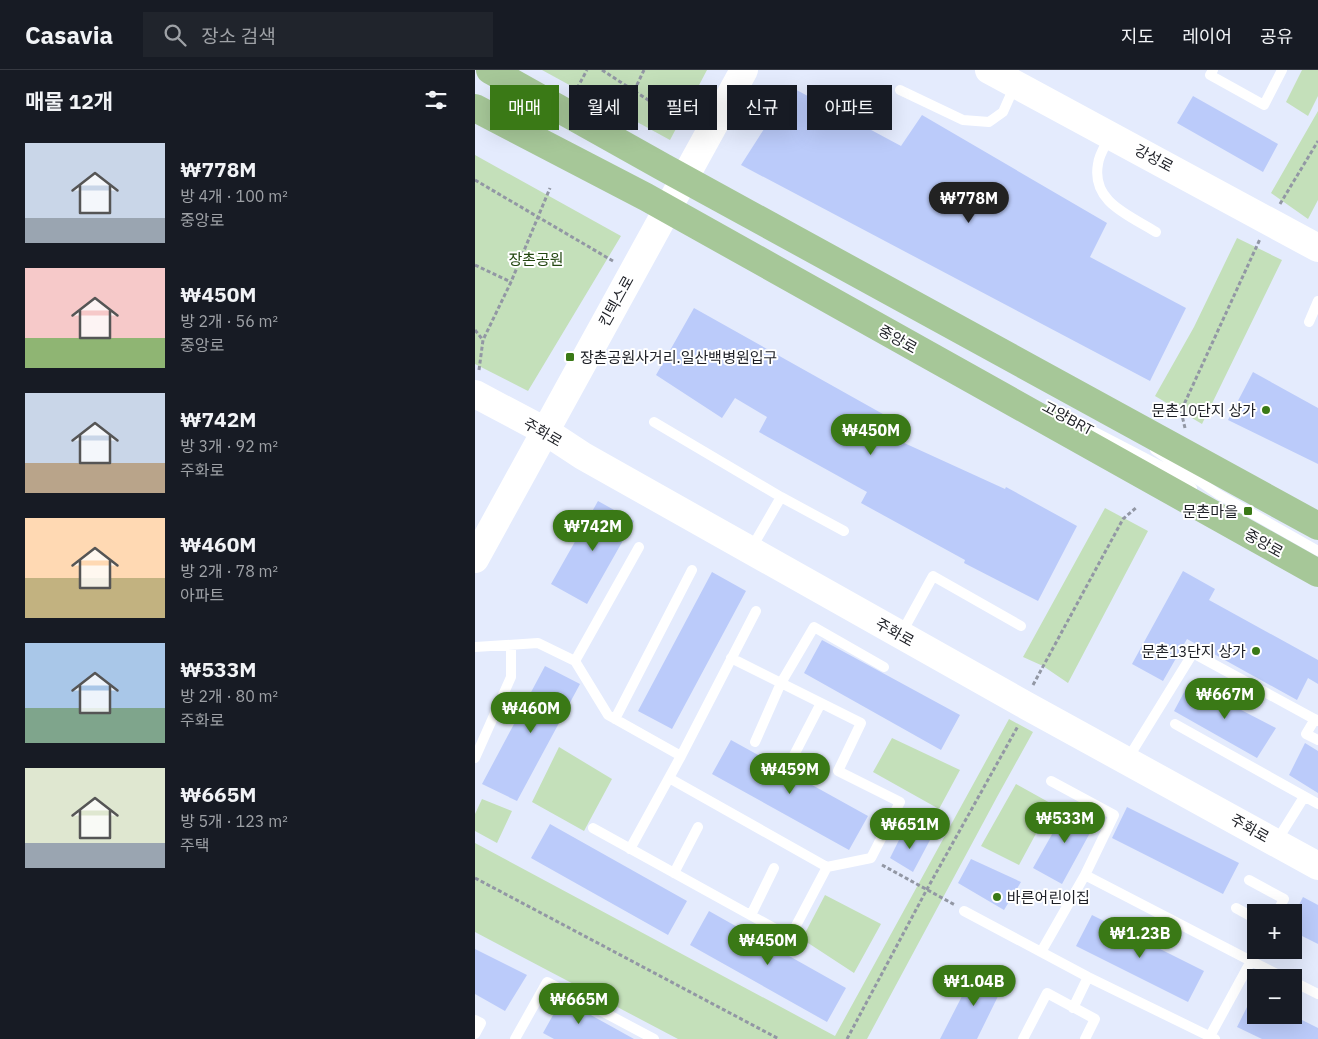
<!DOCTYPE html>
<html lang="ko">
<head>
<meta charset="utf-8">
<style>
	body { margin:0; font-family:"IBM Plex Sans","Noto Sans KR",sans-serif; background:#20242c; color:#f1f3f6; height:100vh; display:flex; flex-direction:column; font-size:19px; white-space:nowrap }
	* { box-sizing:border-box; margin:0 }
	p { font-size:16px; color:#9ea1a6 }
	.icon { flex:none; width:28px; height:28px; fill:none; stroke:currentColor; stroke-width:2; stroke-linecap:round; stroke-linejoin:round }
	.map { position:relative; flex:1; overflow:hidden }
	.panel { display:flex; flex-direction:column; background:#171b24; width:475px }
	.panel>* { flex:none }
	.hud { position:absolute; left:15px; top:15px; width:475px; height:45px; display:flex; gap:10px }
	.buttons { position:absolute; left:772px; top:834px; display:grid; gap:10px }
	.buttons a { display:grid; place-items:center; width:55px; height:55px; border-radius:0px; background:#171b24; box-shadow:0 5px 20px #0002; font-size:25px }
	.price { position:absolute; translate:-50% -42px; padding:0 11px; border-radius:18px; background:#3a7916; color:#fff; font-size:16px; line-height:32px; filter:drop-shadow(0 1px 2px #0008) }
	.price::after { content:''; position:absolute; left:50%; top:30px; width:15px; height:11px; margin-left:-8px; background:inherit; clip-path:polygon(0 0,100% 0,50% 100%) }
	.price.selected { background:#222; color:#fff }
	ul { padding:0; list-style:none }
	li { display:flex; align-items:center; gap:15px; height:125px; padding:0 25px }
	li span { display:grid; place-items:center; flex:none; width:140px; height:100px; border-radius:0px; color:#555 }
	li>.icon { margin-inline-start:auto }
	span .icon { width:60px; height:60px; fill:#fffc; stroke-width:1 }
	li b { font-size:21px }
	h2 { display:flex; justify-content:space-between; align-items:center; height:60px; padding:0 25px; font-size:21px }
	.tag { padding:0 18px; border-radius:0px; background:#171b24; box-shadow:0 5px 20px #0002; font-size:18px; line-height:45px }
	.tag.selected { background:#3a7916; color:#fff }
	header { display:flex; align-items:center; gap:30px; box-sizing:border-box; height:70px; padding:0 25px; background:#171b24; border-bottom:1px solid #363941 }
	header strong { font-size:24px }
	nav { display:flex; gap:28px; margin-inline-start:auto; font-size:18px }
	.search { width:350px; height:45px; background:#20242c; display:flex; align-items:center; gap:12px; box-sizing:border-box; padding:0 18px; border-radius:0px; color:#9ea1a6; font-size:19px }
	main { display:flex; flex:1; min-height:0 }
	.map>svg:first-child { display:block }
</style>
</head>
<body>
<header>
<strong>Casavia</strong>
<div class="search"><svg class="icon" aria-label="search" viewBox="0 0 24 24"><circle cx="10" cy="10" r="6"/><path d="M15 15l6 6"/></svg>장소 검색</div>
<nav><a>지도</a><a>레이어</a><a>공유</a></nav>
</header>
<main>
<section class="panel">
<h2>매물 12개<svg class="icon" aria-label="filters" viewBox="0 0 24 24"><path d="M4 7h16M4 17h16"/><circle cx="9" cy="7" r="2"/><circle cx="15" cy="17" r="2"/></svg></h2>
<ul>
<li><span style="background:linear-gradient(#c9d6e8 75%,#9aa5b1 0)"><svg class="icon" aria-label="home" viewBox="0 0 24 24"><path d="M3 11l9-7 9 7M6 9v11h12V9"/></svg></span><div><b>₩778M</b><p>방 4개 · 100 m²</p><p>중앙로</p></div></li>
<li><span style="background:linear-gradient(#f6c9c9 70%,#8fb573 0)"><svg class="icon" aria-label="home" viewBox="0 0 24 24"><path d="M3 11l9-7 9 7M6 9v11h12V9"/></svg></span><div><b>₩450M</b><p>방 2개 · 56 m²</p><p>중앙로</p></div></li>
<li><span style="background:linear-gradient(#c9d6e8 70%,#b9a48a 0)"><svg class="icon" aria-label="home" viewBox="0 0 24 24"><path d="M3 11l9-7 9 7M6 9v11h12V9"/></svg></span><div><b>₩742M</b><p>방 3개 · 92 m²</p><p>주화로</p></div></li>
<li><span style="background:linear-gradient(#ffd9b3 60%,#c2b280 0)"><svg class="icon" aria-label="home" viewBox="0 0 24 24"><path d="M3 11l9-7 9 7M6 9v11h12V9"/></svg></span><div><b>₩460M</b><p>방 2개 · 78 m²</p><p>아파트</p></div></li>
<li><span style="background:linear-gradient(#a9c7e8 65%,#7fa58c 0)"><svg class="icon" aria-label="home" viewBox="0 0 24 24"><path d="M3 11l9-7 9 7M6 9v11h12V9"/></svg></span><div><b>₩533M</b><p>방 2개 · 80 m²</p><p>주화로</p></div></li>
<li><span style="background:linear-gradient(#dfe7d0 75%,#9aa5b1 0)"><svg class="icon" aria-label="home" viewBox="0 0 24 24"><path d="M3 11l9-7 9 7M6 9v11h12V9"/></svg></span><div><b>₩665M</b><p>방 5개 · 123 m²</p><p>주택</p></div></li>
</ul>
</section>
<div class="map">
<svg width="843" height="969" viewBox="0 0 843 969">
	<rect width="100%" height="100%" fill="#e4ebfd"/>
	<!-- green -->
	<path fill="#c4e0ba" d="M 67,0 L 232,0 L 195,70 Z
		M 827,0 L 843,0 L 843,26 L 833,46 L 811,32 Z
		M 843,41 L 843,130 L 833,149 L 796,123 Z
		M 0,85 L 146,166 L 53,321 L 0,294 Z
		M 762,168 L 807,190 L 727,354 L 680,326 L 719,257 Z
		M 630,438 L 673,461 L 593,613 L 568,596 L 548,587 Z
		M 534,649 L 558,662 L 522,727 L 392,969 L 203,969 L 0,862 L 0,773 L 360,966 Z
		M 417,668 L 485,700 L 464,739 L 398,702 Z
		M 84,677 L 137,709 L 109,761 L 57,732 Z
		M 541,714 L 577,734 L 544,795 L 506,776 Z
		M 7,729 L 37,741 L 22,773 L 0,761 L 0,744 Z
		M 350,825 L 406,854 L 379,903 L 327,869 Z"/>
	<!-- building -->
	<path fill="#bbcbfa" d="M 316,17 L 426,76 L 447,45 L 632,153 L 615,187 L 711,238 L 675,311 L 266,95 Z
		M 718,26 L 803,74 L 788,102 L 702,53 Z
		M 219,238 L 415,348 L 427,372 L 530,419 L 531,417 L 602,456 L 563,531 L 489,493 L 490,490 L 386,433 L 392,422 L 284,362 L 292,347 L 260,328 L 247,348 L 181,305 Z
		M 778,302 L 843,338 L 843,394 L 753,350 Z
		M 123,431 L 159,451 L 112,534 L 76,514 Z
		M 708,501 L 740,519 L 734,530 L 843,590 L 843,614 L 833,608 L 822,630 L 712,569 L 688,611 L 657,594 Z
		M 237,502 L 271,521 L 197,659 L 163,641 Z
		M 347,570 L 485,645 L 466,680 L 329,603 Z
		M 70,596 L 105,614 L 42,731 L 7,714 Z
		M 714,613 L 801,658 L 782,688 L 699,641 Z
		M 256,670 L 393,746 L 374,780 L 237,704 Z
		M 830,673 L 843,681 L 843,723 L 814,705 Z
		M 594,734 L 622,750 L 587,814 L 558,798 Z
		M 652,737 L 764,793 L 748,824 L 637,768 Z
		M 75,754 L 212,831 L 193,865 L 56,788 Z
		M 430,758 L 455,770 L 438,802 L 415,788 Z
		M 496,789 L 546,812 L 529,840 L 483,813 Z
		M 828,827 L 843,835 L 843,874 L 819,862 L 819,845 Z
		M 234,841 L 371,918 L 352,952 L 215,875 Z
		M 617,845 L 729,901 L 713,932 L 601,876 Z
		M 0,879 L 52,905 L 30,941 L 0,924 Z
		M 502,897 L 530,912 L 502,969 L 465,969 Z
		M 781,919 L 781,945 L 817,945 L 843,958 L 843,969 L 787,969 L 762,957 Z
		M 87,929 L 159,969 L 79,969 L 68,963 Z"/>
	<g fill="none" stroke-linecap="round" stroke-linejoin="round">
		<!-- path -->
		<path stroke="#9297a4" stroke-width="3" stroke-dasharray="4 2.5" stroke-linecap="butt" d="M 127,0 L 210,54
			M 159,21 L 169,0
			M 99,24 L 112,0
			M 0,110 L 138,191
			M 805,134 L 843,71
			M 0,195 L 36,212
			M 0,260 L 8,270
			M 4,300 L 8,270 L 36,212 L 75,118
			M 710,358 L 706,341 L 785,169
			M 558,615 L 648,449 L 662,437
			M 407,795 L 480,835
			M 0,808 L 304,969
			M 372,969 L 451,821 L 543,656"/>
		<!-- lane -->
		<path stroke="#fff" stroke-width="10" d="M 738,0 L 735,5 L 789,35 L 807,0
			M 425,20 L 488,50 L 514,52 L 528,42 L 540,15
			M 635,66 C 631,75 624,84 623,94 C 616,132 654,145 681,162
			M 834,252 L 843,231
			M 179,352 L 306,427 L 369,461
			M 610,357 L 689,398 L 717,418
			M 680,380 L 743,424 L 843,481
			M 276,479 L 306,427
			M 426,564 L 458,506 L 546,556
			M 0,577 L 63,573 L 100,591 L 133,645 L 206,686
			M 100,591 L 164,477
			M 140,649 L 217,500
			M 840,649 L 831,664 L 843,670
			M 700,654 L 843,734
			M 280,672 L 306,613 L 339,557 L 409,597
			M 0,688 L 36,607 L 36,576
			M 317,689 L 346,633
			M 652,690 L 718,583 L 843,651
			M 194,708 L 352,797 L 396,788 L 425,732 L 363,701 L 386,653 L 256,588
			M 576,711 L 639,745 L 610,805 L 776,891 L 782,880
			M 118,758 L 315,867 L 352,797
			M 801,772 L 829,727
			M 155,779 L 206,686 L 281,541
			M 199,803 L 223,757
			M 774,810 L 809,829 L 802,842
			M 761,838 L 781,849
			M 489,841 L 613,907 L 740,969
			M 276,845 L 299,798
			M 566,882 L 610,805
			M 819,912 L 843,924
			M 598,938 L 613,907
			M 0,950 L 6,953 L 0,964
			M 735,966 L 776,891 L 810,908
			M 40,969 L 72,912 L 179,969
			M 548,969 L 572,923 L 620,949 L 610,969"/>
		<!-- secondary -->
		<path stroke="#fff" stroke-width="28" d="M 514,0 L 843,178
			M 0,324 L 70,361 L 108,386 L 552,636 L 843,796
			M 0,489 L 269,0"/>
		<!-- primary -->
		<path stroke="#a6c798" stroke-width="28" d="M 15,0 L 188,97 L 843,456
			M 0,38 L 171,127 L 843,503"/>
	</g>
	<!-- markers -->
	<g fill="#3a7916" stroke="#fff" stroke-width="2">
		<rect x="90" y="282" width="10" height="10" rx="2.5"/>
		<circle cx="791" cy="340" r="5"/>
		<rect x="768" y="436" width="10" height="10" rx="2.5"/>
		<circle cx="781" cy="581" r="5"/>
		<circle cx="522" cy="827" r="5"/>
	</g>
	<g text-anchor="middle" dominant-baseline="central" stroke-width="4" stroke-linejoin="round" paint-order="stroke">
		<!-- street labels -->
		<g font-size="15" fill="#1d1f25" stroke="#fff">
			<text transform="translate(679 88) rotate(28)">강성로</text>
			<text transform="translate(141 231) rotate(-61)">킨텍스로</text>
			<text transform="translate(423 269) rotate(29)">중앙로</text>
			<text transform="translate(593 348) rotate(28)">고양BRT</text>
			<text transform="translate(68 362) rotate(30)">주화로</text>
			<text transform="translate(789 473) rotate(29)">중앙로</text>
			<text transform="translate(420 562) rotate(29)">주화로</text>
			<text transform="translate(775 758) rotate(29)">주화로</text>
		</g>
		<!-- park labels -->
		<g font-size="15" fill="#22460f" stroke="#fff">
			<text x="61" y="189">장촌공원</text>
		</g>
		<!-- poi labels -->
		<g font-size="15" fill="#1d1f25" stroke="#fff" text-anchor="end">
			<text x="105" y="287" text-anchor="start">장촌공원사거리.일산백병원입구</text>
			<text x="781" y="340">문촌10단지 상가</text>
			<text x="763" y="441">문촌마을</text>
			<text x="771" y="581">문촌13단지 상가</text>
			<text x="532" y="827" text-anchor="start">바른어린이집</text>
		</g>
	</g>
</svg>
<div class="buttons">
<a>+</a>
<a>−</a>
</div>
<b class="price selected" style="left:494px;top:154px">₩778M</b>
<b class="price" style="left:396px;top:386px">₩450M</b>
<b class="price" style="left:118px;top:482px">₩742M</b>
<b class="price" style="left:750px;top:650px">₩667M</b>
<b class="price" style="left:56px;top:664px">₩460M</b>
<b class="price" style="left:315px;top:725px">₩459M</b>
<b class="price" style="left:590px;top:774px">₩533M</b>
<b class="price" style="left:435px;top:780px">₩651M</b>
<b class="price" style="left:665px;top:889px">₩1.23B</b>
<b class="price" style="left:293px;top:896px">₩450M</b>
<b class="price" style="left:499px;top:937px">₩1.04B</b>
<b class="price" style="left:104px;top:955px">₩665M</b>
<div class="hud">
<a class="tag selected">매매</a>
<a class="tag">월세</a>
<a class="tag">필터</a>
<a class="tag">신규</a>
<a class="tag">아파트</a>
</div>
</div>
</main>
</body>
</html>
